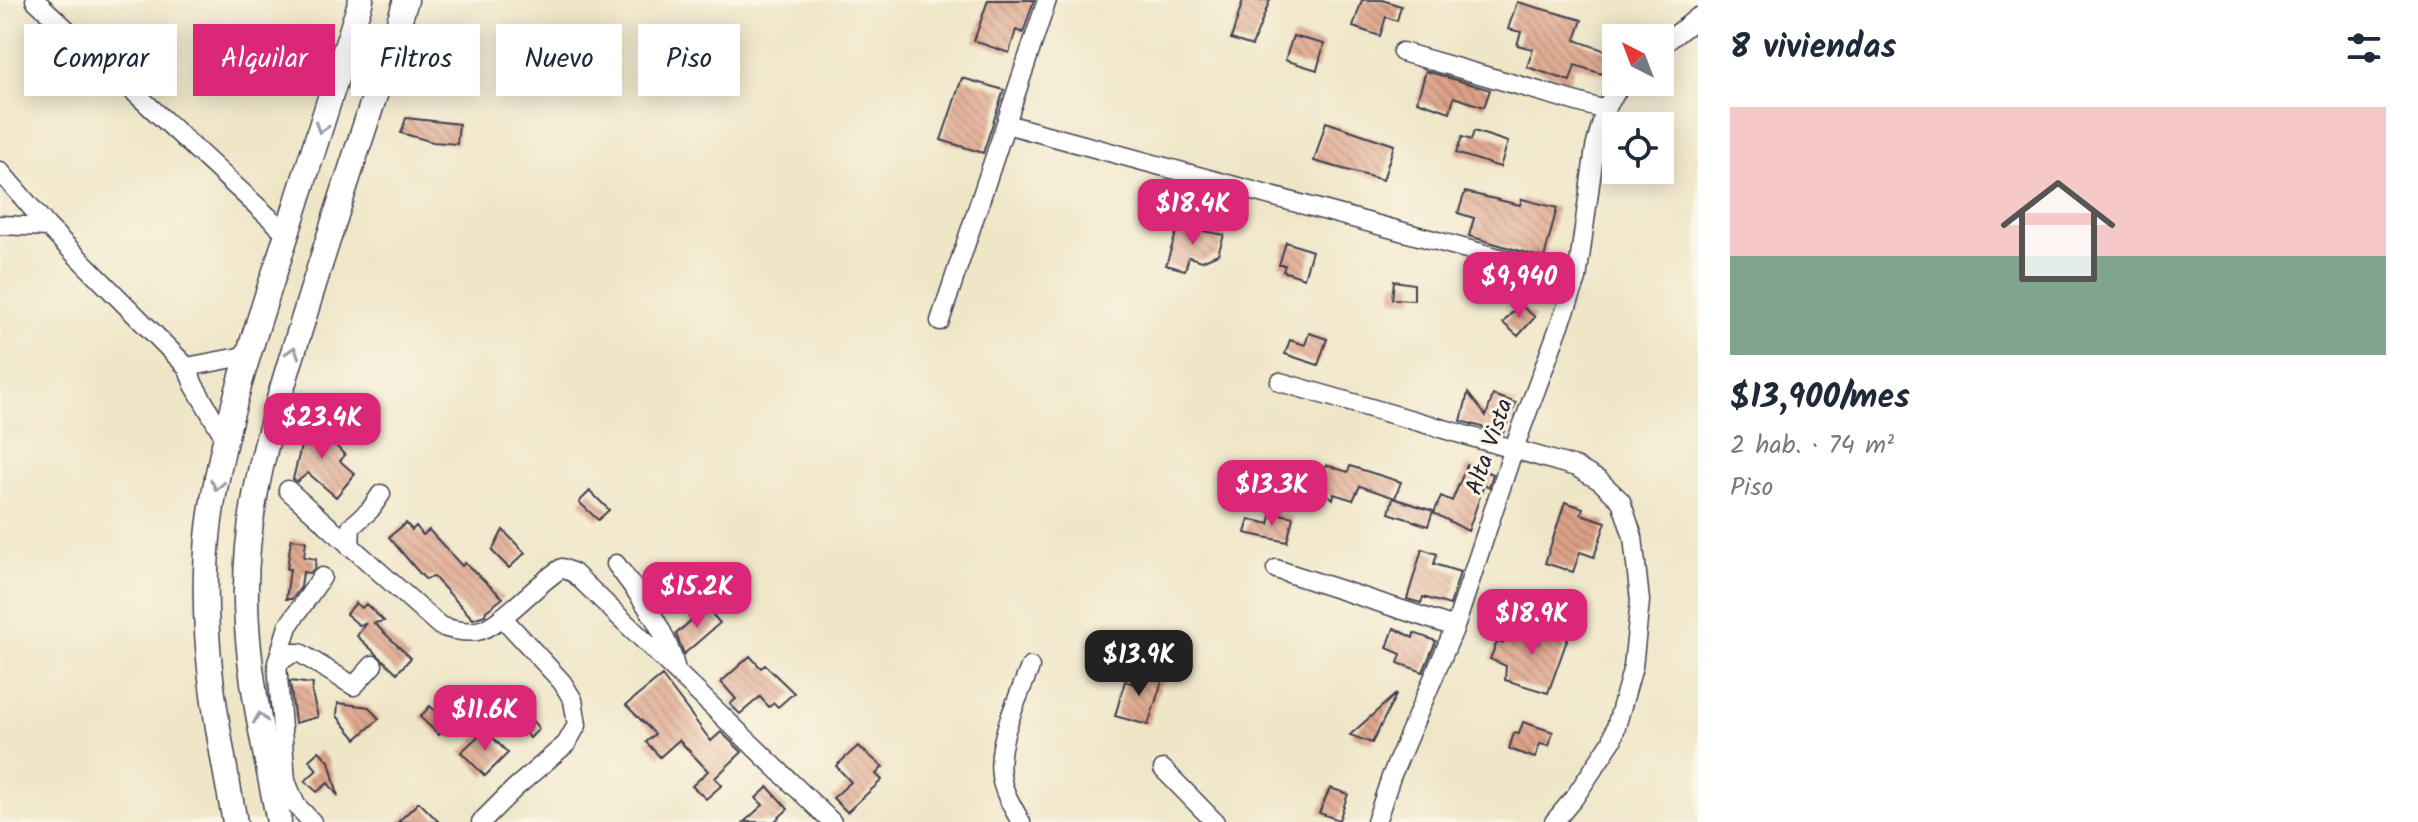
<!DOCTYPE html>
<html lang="es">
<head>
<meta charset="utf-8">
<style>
	body { margin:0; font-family:Kalam,sans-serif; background:#f6f6f7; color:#1f2937; height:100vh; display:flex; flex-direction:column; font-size:30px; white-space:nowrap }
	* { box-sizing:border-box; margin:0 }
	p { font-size:26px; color:#747a83 }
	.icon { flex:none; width:44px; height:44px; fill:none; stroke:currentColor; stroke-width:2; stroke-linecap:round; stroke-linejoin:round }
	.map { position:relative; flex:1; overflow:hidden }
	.side { display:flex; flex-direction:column; background:#fff; width:720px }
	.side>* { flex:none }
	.banner { position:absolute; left:24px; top:24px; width:760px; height:72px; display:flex; gap:16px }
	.needle { width:52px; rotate:318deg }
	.buttons { position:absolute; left:1602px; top:24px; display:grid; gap:16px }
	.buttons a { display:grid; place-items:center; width:72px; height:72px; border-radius:0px; background:#fff; box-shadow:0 4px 20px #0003; font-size:40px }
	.price { position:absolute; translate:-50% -68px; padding:0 18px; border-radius:16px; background:#db2777; color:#fff; font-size:26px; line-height:52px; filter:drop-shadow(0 2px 4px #0008) }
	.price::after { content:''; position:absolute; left:50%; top:48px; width:24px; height:18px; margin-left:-12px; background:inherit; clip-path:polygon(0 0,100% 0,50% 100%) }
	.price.selected { background:#222; color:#fff }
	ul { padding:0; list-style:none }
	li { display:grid; align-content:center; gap:16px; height:424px; padding:0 32px }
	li+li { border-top:2px solid #e0e1e3 }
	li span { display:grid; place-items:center; height:248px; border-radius:0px; color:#555 }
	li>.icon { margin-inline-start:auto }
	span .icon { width:144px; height:144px; fill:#fffc; stroke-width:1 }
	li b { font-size:34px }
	h2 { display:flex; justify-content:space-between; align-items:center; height:96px; padding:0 32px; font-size:34px }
	.tag { padding:0 28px; border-radius:0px; background:#fff; box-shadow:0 4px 20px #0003; font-size:28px; line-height:72px }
	.tag.selected { background:#db2777; color:#fff }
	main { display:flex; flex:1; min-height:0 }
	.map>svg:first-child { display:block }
</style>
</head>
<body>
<main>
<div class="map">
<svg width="1698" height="822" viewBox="0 0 1698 822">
	<defs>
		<pattern id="building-back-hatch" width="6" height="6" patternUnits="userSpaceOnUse" patternTransform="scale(2)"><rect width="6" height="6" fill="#dda187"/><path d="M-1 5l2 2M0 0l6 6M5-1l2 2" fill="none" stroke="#b38370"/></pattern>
	</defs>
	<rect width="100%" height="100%" fill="#fcf5e5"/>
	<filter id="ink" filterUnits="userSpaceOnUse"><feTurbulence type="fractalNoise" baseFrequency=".0125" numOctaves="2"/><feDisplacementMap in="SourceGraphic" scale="16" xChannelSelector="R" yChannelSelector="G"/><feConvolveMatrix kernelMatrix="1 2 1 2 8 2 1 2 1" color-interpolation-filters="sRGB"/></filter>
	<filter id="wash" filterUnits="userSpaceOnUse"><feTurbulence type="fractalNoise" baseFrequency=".006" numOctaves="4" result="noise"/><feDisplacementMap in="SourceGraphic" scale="32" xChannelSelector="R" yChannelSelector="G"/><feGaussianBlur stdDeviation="1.8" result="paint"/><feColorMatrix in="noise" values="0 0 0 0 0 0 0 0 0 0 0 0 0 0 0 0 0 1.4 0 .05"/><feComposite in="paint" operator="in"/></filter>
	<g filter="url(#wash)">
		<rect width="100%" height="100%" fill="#efe6c8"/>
		<g id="blocks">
			<!-- building -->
			<path fill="url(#building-back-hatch)" d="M 988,0 L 1034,0 L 1023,33 L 1016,30 L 1009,53 L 974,41 Z
				M 1243,0 L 1270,0 L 1252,46 L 1231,39 Z
				M 1362,0 L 1382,0 L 1401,6 L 1397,21 L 1386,17 L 1380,36 L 1353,27 Z
				M 1517,2 L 1582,20 L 1575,40 L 1609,52 L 1602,74 L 1575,65 L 1570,81 L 1527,67 L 1533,49 L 1517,45 L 1521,32 L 1508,29 Z
				M 1293,36 L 1324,44 L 1317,70 L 1285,60 Z
				M 441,46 L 458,52 L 448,88 L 430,82 Z
				M 1426,71 L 1490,90 L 1484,107 L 1454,97 L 1450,112 L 1417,101 Z
				M 962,78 L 1004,90 L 983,153 L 941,140 Z
				M 406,118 L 459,124 L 457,144 L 433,142 L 401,133 Z
				M 1326,122 L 1394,145 L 1383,180 L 1314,161 Z
				M 1474,131 L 1508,142 L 1500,167 L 1456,153 L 1462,137 L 1471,140 Z
				M 1465,192 L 1520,205 L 1522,199 L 1557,208 L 1544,258 L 1469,236 L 1474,218 L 1458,213 Z
				M 1184,227 L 1224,235 L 1218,254 L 1202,261 L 1189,257 L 1185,270 L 1166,265 L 1177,230 L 1183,232 Z
				M 1286,242 L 1312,251 L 1304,278 L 1283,271 L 1285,265 L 1279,265 Z
				M 1394,281 L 1414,284 L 1414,300 L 1392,299 Z
				M 1519,304 L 1535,317 L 1518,336 L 1503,323 Z
				M 1309,333 L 1327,339 L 1318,365 L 1285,354 L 1290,340 L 1305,345 Z
				M 1468,393 L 1486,416 L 1493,395 L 1516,403 L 1503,433 L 1461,421 Z
				M 308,418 L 345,455 L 340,461 L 355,474 L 336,497 L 308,473 L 297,482 L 293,479 Z
				M 1326,465 L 1348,472 L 1350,466 L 1401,482 L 1395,498 L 1360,486 L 1353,500 L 1334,494 L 1333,499 L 1319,487 Z
				M 1467,465 L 1493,474 L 1489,487 L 1484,485 L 1468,531 L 1434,513 L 1441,496 L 1452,501 Z
				M 590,491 L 609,510 L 598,520 L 579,502 Z
				M 1393,498 L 1433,511 L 1428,526 L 1389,513 Z
				M 1565,502 L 1583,508 L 1581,514 L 1606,522 L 1594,557 L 1580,552 L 1573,572 L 1545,563 Z
				M 1272,512 L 1293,517 L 1287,542 L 1245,533 L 1249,519 L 1269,524 Z
				M 406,523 L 412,530 L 416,526 L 423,535 L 429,530 L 462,566 L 465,563 L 503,598 L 486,611 L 485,615 L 473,619 L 434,577 L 425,579 L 415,568 L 389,537 Z
				M 503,530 L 525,553 L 509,568 L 492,551 Z
				M 291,539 L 306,541 L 304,557 L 316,559 L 315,568 L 310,573 L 303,572 L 301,587 L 292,599 L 286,599 L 290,569 L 287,569 Z
				M 1422,549 L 1437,554 L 1434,564 L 1460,572 L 1450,605 L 1423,597 L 1421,603 L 1407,599 Z
				M 356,603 L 362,608 L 366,604 L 384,621 L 374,623 L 411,658 L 397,673 L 357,636 L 365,624 L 359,625 L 346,614 Z
				M 706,607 L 720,623 L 684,654 L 676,634 Z
				M 1548,621 L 1571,629 L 1548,693 L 1505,680 L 1506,666 L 1490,659 L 1497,642 L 1503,643 L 1506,631 L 1539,643 Z
				M 1394,628 L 1413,638 L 1414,633 L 1436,641 L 1423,672 L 1398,663 L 1401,654 L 1387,648 Z
				M 750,656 L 761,668 L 765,665 L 794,693 L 778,707 L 774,703 L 769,707 L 760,697 L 740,714 L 730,704 L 736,699 L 721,682 Z
				M 1137,670 L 1163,678 L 1148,725 L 1115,716 L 1125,681 L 1134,684 Z
				M 662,676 L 711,741 L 721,732 L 742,752 L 715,778 L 722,785 L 706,799 L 692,786 L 708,771 L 679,740 L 660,757 L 646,742 L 655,734 L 626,705 Z
				M 290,681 L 313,684 L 312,693 L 318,717 L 295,723 Z
				M 1397,693 L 1372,743 L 1350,735 Z
				M 338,703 L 369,707 L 379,719 L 356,739 L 337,716 Z
				M 520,705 L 539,729 L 530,738 L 508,715 Z
				M 430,706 L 449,723 L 439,735 L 420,717 Z
				M 1523,722 L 1553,732 L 1549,746 L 1540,744 L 1535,758 L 1509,749 L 1514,733 L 1519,734 Z
				M 485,730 L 508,753 L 485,776 L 461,752 Z
				M 858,746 L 883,767 L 876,774 L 882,780 L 847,812 L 833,798 L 851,782 L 836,766 Z
				M 319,751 L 329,761 L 338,796 L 328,783 L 317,792 L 305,781 L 317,770 L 309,760 Z
				M 768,787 L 788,809 L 774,822 L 744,822 L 763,805 L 756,798 Z
				M 1330,788 L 1348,794 L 1339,820 L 1319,813 Z
				M 419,802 L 439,822 L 398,822 Z"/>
		</g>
	</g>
	<g filter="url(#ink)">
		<use href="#blocks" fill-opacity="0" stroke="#413f50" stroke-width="2"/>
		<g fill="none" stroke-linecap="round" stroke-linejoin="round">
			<!-- minor casing -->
			<g stroke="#413f50" stroke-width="21">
				<path id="minor" d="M 35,0 L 287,234
					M 1660,47 L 1698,17
					M 1402,52 L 1605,110
					M 1006,124 L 1577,279
					M 0,171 L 48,227 L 187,367 L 194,385 L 226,440
					M 0,225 L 48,227
					M 940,321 L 1047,0
					M 187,367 L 239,357 L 250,350
					M 1280,382 L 1576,467 L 1600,481 L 1621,501 L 1633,537 L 1640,601 L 1633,667 L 1612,741 L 1574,798 L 1554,822
					M 288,490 L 440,626 C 452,630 465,633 477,631 C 499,628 539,581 562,568 L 574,573 L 832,822
					M 350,547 L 351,527 L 370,510 L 381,494
					M 616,564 C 641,598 666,628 676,670
					M 1276,569 L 1455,627
					M 277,663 L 293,653 L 300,653 L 354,686 L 373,665
					M 1163,769 L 1215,822
					M 312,822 L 296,805 L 286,781 L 277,663 L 288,626 L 322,577
					M 481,822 L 515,788 L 566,744 L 577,725 L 573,700 L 562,682 L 502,617
					M 1021,822 C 1013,808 1003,792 1001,776 C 996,741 1018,699 1030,667
					M 1376,822 L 1391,777 L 1455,627 L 1513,451 L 1577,279 L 1595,148 L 1605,110 L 1622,82"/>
			</g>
			<!-- major casing -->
			<g stroke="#413f50" stroke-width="27">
				<path id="major" d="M 235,822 C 216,725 198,627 209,528 C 220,439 249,350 277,265 C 305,177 333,88 361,0
					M 279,822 C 265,751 247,673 246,600 C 244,501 275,411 304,317 C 336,211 372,106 406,0"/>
			</g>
			<!-- minor -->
			<use href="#minor" stroke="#fff" stroke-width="18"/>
			<!-- major -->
			<use href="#major" stroke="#fff" stroke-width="24"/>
		</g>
		<!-- one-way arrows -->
		<defs><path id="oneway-chevron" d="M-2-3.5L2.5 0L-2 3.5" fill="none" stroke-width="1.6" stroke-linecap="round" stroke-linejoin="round" transform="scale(2)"/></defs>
		<g stroke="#9c9ca7">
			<use href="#oneway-chevron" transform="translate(321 128) rotate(108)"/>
			<use href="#oneway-chevron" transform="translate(293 352) rotate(-73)"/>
			<use href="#oneway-chevron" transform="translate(217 485) rotate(101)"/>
			<use href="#oneway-chevron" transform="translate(260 718) rotate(-99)"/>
		</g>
	</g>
	<g text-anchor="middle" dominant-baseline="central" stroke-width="6" stroke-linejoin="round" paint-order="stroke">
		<!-- street labels -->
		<g font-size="24" fill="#22223b" stroke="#fcf5e5">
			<text transform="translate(1490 447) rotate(-71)">Alta Vista</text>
		</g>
	</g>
</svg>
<div class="buttons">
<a><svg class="needle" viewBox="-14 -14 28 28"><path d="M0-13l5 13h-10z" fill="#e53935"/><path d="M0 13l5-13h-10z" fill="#747a83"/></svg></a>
<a><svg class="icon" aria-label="locate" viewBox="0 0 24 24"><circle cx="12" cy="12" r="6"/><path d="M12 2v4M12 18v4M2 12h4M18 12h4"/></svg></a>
</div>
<b class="price" style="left:1193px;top:247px">$18.4K</b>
<b class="price" style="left:1519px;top:320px">$9,940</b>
<b class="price" style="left:322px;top:461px">$23.4K</b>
<b class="price" style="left:1272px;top:528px">$13.3K</b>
<b class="price" style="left:697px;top:630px">$15.2K</b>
<b class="price" style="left:1532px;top:657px">$18.9K</b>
<b class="price selected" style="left:1139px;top:698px">$13.9K</b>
<b class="price" style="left:485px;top:753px">$11.6K</b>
<div class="banner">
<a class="tag">Comprar</a>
<a class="tag selected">Alquilar</a>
<a class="tag">Filtros</a>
<a class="tag">Nuevo</a>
<a class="tag">Piso</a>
</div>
</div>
<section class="side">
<h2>8 viviendas<svg class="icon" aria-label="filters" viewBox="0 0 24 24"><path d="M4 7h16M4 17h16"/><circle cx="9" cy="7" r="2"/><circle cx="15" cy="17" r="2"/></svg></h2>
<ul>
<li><span style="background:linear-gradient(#f6c9c9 60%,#7fa58c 0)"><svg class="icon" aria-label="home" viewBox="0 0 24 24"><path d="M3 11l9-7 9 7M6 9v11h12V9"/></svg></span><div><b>$13,900/mes</b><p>2 hab. · 74 m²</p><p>Piso</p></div></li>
</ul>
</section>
</main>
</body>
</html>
